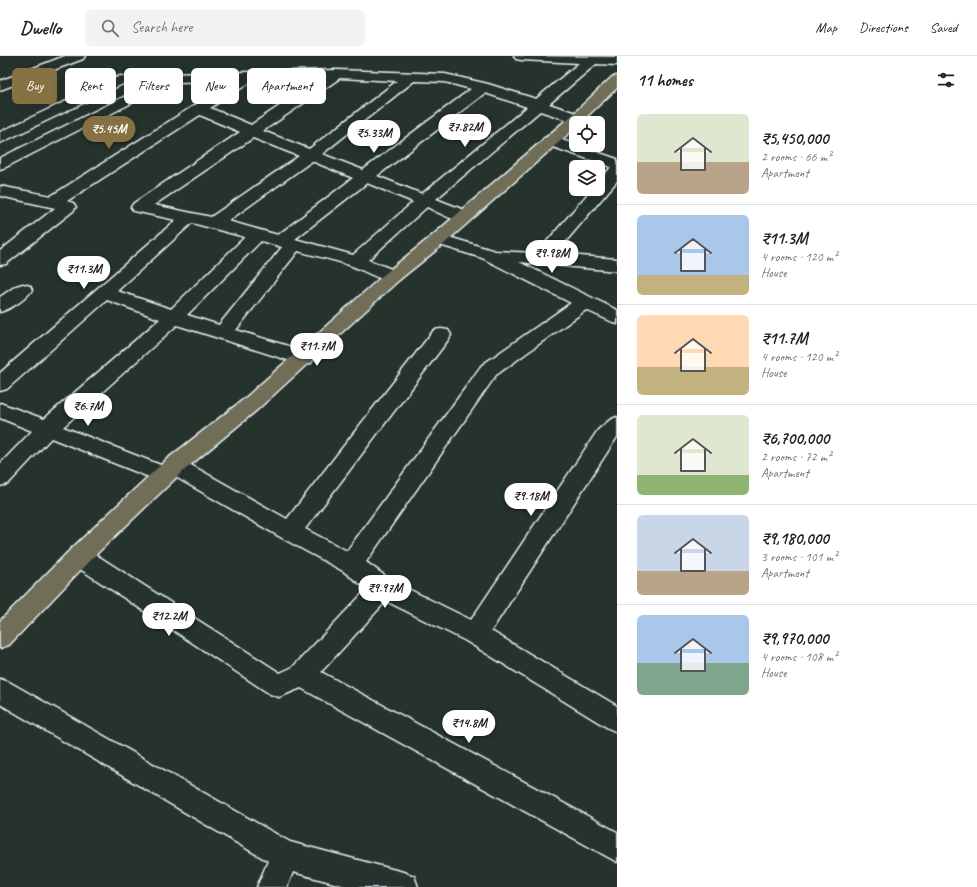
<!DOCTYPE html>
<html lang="en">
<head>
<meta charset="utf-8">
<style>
	body { margin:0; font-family:Caveat,sans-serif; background:#f2f2f2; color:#222; height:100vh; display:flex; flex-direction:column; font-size:15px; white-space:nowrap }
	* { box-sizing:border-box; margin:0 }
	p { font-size:13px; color:#767676 }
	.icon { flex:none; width:22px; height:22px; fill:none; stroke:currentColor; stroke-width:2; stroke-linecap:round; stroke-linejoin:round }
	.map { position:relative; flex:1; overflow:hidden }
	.panel { display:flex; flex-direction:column; background:#fff; width:360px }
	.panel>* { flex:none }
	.top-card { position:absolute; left:12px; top:12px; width:380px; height:36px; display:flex; gap:8px }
	.fabs { position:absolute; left:569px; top:60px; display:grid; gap:8px }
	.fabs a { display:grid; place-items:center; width:36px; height:36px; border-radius:6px; background:#fff; box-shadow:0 4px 16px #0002; font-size:20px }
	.price { position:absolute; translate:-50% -34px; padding:0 9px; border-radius:14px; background:#fff; color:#222; font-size:13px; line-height:26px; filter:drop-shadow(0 1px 2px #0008) }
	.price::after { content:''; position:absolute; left:50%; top:24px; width:12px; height:9px; margin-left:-6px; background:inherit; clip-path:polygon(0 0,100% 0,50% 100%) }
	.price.on { background:#857141; color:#fff }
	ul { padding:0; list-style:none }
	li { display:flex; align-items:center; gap:12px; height:100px; padding:0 20px }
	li+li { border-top:1px solid #e0e0e0 }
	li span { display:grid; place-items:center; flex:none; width:112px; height:80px; border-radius:6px; color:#555 }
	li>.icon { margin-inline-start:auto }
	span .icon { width:48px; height:48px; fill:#fffc; stroke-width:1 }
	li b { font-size:17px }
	h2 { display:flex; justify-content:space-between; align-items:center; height:48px; padding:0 20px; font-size:17px }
	.pill { padding:0 14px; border-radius:6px; background:#fff; box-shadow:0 4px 16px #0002; font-size:14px; line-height:36px }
	.pill.on { background:#857141; color:#fff }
	header { display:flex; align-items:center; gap:24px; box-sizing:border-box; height:56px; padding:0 20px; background:#fff; border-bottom:1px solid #e0e0e0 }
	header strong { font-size:19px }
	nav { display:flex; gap:22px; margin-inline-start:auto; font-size:14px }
	.search { width:280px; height:36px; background:#f2f2f2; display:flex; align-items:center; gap:10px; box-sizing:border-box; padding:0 14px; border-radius:6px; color:#767676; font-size:15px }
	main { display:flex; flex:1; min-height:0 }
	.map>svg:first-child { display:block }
</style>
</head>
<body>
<header>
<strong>Dwello</strong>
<div class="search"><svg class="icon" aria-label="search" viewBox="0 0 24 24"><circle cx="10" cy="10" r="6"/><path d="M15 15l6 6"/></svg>Search here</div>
<nav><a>Map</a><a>Directions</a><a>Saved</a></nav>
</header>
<main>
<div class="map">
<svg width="617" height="831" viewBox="0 0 617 831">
	<rect width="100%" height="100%" fill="#26332d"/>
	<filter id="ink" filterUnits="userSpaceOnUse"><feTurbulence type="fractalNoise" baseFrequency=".025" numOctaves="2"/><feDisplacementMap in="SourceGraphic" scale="8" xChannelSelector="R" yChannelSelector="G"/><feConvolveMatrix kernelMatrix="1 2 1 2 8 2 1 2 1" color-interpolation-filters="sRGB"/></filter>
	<g filter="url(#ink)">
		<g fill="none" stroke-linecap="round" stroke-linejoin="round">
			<!-- minor casing -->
			<g stroke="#e8f1f8" stroke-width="3">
				<path id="minor" d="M 65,0 L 85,0 L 83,3 L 0,34 L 0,25 Z
					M 514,0 L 617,1 L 617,9 L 596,8 L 549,48 L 582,59 L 585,62 L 582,65 L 577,67 L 540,55 L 436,143 L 469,156 L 472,160 L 469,164 C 456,167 439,157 427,151 L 368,204 L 399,216 L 402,220 L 399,224 C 383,228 365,214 349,209 C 332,203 315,200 298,195 L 236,274 L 311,297 L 314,302 L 311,307 L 304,309 L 297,307 L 177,269 L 63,371 L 163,410 L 166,404 L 174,402 L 182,404 L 287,463 L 434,274 L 441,273 L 448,274 L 451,279 L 448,284 L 305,473 L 347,495 L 482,309 L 571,247 L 482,202 L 433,187 L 430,183 L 433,179 L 439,178 L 495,195 L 537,197 L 592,133 L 598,133 L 598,127 L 611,111 L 544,88 L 542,85 L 544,82 L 556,82 L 617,103 L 617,125 L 555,198 L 617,203 L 617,215 L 519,206 L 617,254 L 617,268 L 586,254 L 496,319 L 366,506 L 392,525 L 471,564 L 598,374 L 610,364 L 617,361 L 617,381 L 491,575 L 617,650 L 617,676 L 608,672 L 466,585 L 386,545 L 321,616 L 617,776 L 617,806 L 301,632 L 279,641 L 270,638 L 71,507 L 67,500 L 71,493 L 79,491 L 87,493 L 280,617 L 293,611 L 367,533 L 343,515 L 282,482 L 174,420 L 172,425 L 164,427 L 51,382 L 8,428 L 0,430 L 0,408 L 32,375 L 0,362 L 0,347 L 44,363 L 160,263 L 107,244 L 7,333 L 0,335 L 0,317 L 176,164 L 134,155 L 131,151 L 134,147 L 240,76 L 200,59 L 67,145 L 73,147 L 76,151 L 73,155 L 6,208 L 0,209 L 0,195 L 55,152 L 0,140 L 0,130 L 51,140 L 233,25 L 173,26 L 6,111 L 0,113 L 0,102 L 170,18 L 337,14 L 445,18 L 488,28 L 536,43 L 579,7 L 521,4 L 516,3 ZM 340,22 L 397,25 L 309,93 L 263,75 ZM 320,23 L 251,69 L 210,52 L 254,24 ZM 414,25 L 445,26 L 471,33 L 363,114 L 322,98 ZM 485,37 L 527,51 L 422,138 L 377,120 ZM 253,82 L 299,100 L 211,161 L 154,149 ZM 312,105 L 353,122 L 278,179 L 228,165 ZM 367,127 L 413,146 L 353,199 L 295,183 ZM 192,167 L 245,181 L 171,253 L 117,235 ZM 261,185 L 282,191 L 219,269 L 187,259 Z
					M 120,20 L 125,21 L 127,24 L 125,27 L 0,87 L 0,76 Z
					M 23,228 L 30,230 L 32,234 C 26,243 11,253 0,256 L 0,241 L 16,230 Z
					M 0,623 L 9,626 L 290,786 L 403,816 L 414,820 L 418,831 L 349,831 L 293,816 L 287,831 L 257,831 L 268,805 L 0,648 Z"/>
			</g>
			<!-- major casing -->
			<g stroke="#e8f1f8" stroke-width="3">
				<path id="major" d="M 617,20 L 617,32 L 582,65 L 576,67 L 576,71 L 445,187 L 399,224 L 258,353 L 182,416 L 87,507 L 9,589 L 0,592 L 0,565 L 71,493 L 166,404 L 244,343 L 387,216 L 433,179 L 572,59 L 612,21 Z"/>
			</g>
			<!-- minor -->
			<use href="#minor" fill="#26332d" fill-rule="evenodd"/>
			<!-- major -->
			<use href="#major" fill="#716e59" fill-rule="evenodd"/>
		</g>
	</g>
</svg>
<div class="fabs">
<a><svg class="icon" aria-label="locate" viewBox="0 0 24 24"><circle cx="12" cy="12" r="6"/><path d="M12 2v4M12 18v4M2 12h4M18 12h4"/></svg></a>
<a><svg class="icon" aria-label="layers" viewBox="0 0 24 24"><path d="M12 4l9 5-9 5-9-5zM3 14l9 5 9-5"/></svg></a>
</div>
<b class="price" style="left:465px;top:92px">₹7.82M</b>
<b class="price on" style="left:109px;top:94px">₹5.45M</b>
<b class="price" style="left:374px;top:98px">₹5.33M</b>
<b class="price" style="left:552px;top:218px">₹9.98M</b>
<b class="price" style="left:84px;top:234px">₹11.3M</b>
<b class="price" style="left:317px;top:311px">₹11.7M</b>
<b class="price" style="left:88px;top:371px">₹6.7M</b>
<b class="price" style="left:531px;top:461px">₹9.18M</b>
<b class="price" style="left:385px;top:553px">₹9.97M</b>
<b class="price" style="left:169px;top:581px">₹12.2M</b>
<b class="price" style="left:469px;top:688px">₹14.8M</b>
<div class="top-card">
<a class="pill on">Buy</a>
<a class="pill">Rent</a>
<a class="pill">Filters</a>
<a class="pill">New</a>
<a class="pill">Apartment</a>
</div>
</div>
<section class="panel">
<h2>11 homes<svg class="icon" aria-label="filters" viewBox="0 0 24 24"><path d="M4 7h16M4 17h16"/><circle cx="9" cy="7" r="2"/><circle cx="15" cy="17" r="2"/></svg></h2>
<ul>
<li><span style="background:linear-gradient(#dfe7d0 60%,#b9a48a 0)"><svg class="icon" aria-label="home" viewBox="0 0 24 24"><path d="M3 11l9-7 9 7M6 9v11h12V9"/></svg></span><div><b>₹5,450,000</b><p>2 rooms · 66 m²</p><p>Apartment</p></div></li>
<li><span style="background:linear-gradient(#a9c7e8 75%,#c2b280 0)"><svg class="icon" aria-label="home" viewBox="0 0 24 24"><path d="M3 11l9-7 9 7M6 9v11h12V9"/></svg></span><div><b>₹11.3M</b><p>4 rooms · 120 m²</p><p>House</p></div></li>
<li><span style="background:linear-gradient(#ffd9b3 65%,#c2b280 0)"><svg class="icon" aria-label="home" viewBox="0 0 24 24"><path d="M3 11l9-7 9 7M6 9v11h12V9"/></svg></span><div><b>₹11.7M</b><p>4 rooms · 120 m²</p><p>House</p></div></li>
<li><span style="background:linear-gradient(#dfe7d0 75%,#8fb573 0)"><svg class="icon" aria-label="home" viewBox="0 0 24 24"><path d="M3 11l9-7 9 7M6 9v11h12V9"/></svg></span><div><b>₹6,700,000</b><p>2 rooms · 72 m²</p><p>Apartment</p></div></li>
<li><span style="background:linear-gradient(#c9d6e8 70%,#b9a48a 0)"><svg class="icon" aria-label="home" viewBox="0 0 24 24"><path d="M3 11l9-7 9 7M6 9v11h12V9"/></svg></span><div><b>₹9,180,000</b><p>3 rooms · 101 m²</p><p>Apartment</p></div></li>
<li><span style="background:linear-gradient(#a9c7e8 60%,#7fa58c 0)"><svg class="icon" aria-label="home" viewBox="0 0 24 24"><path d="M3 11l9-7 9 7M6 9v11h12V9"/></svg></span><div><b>₹9,970,000</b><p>4 rooms · 108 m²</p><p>House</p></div></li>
</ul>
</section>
</main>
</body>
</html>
